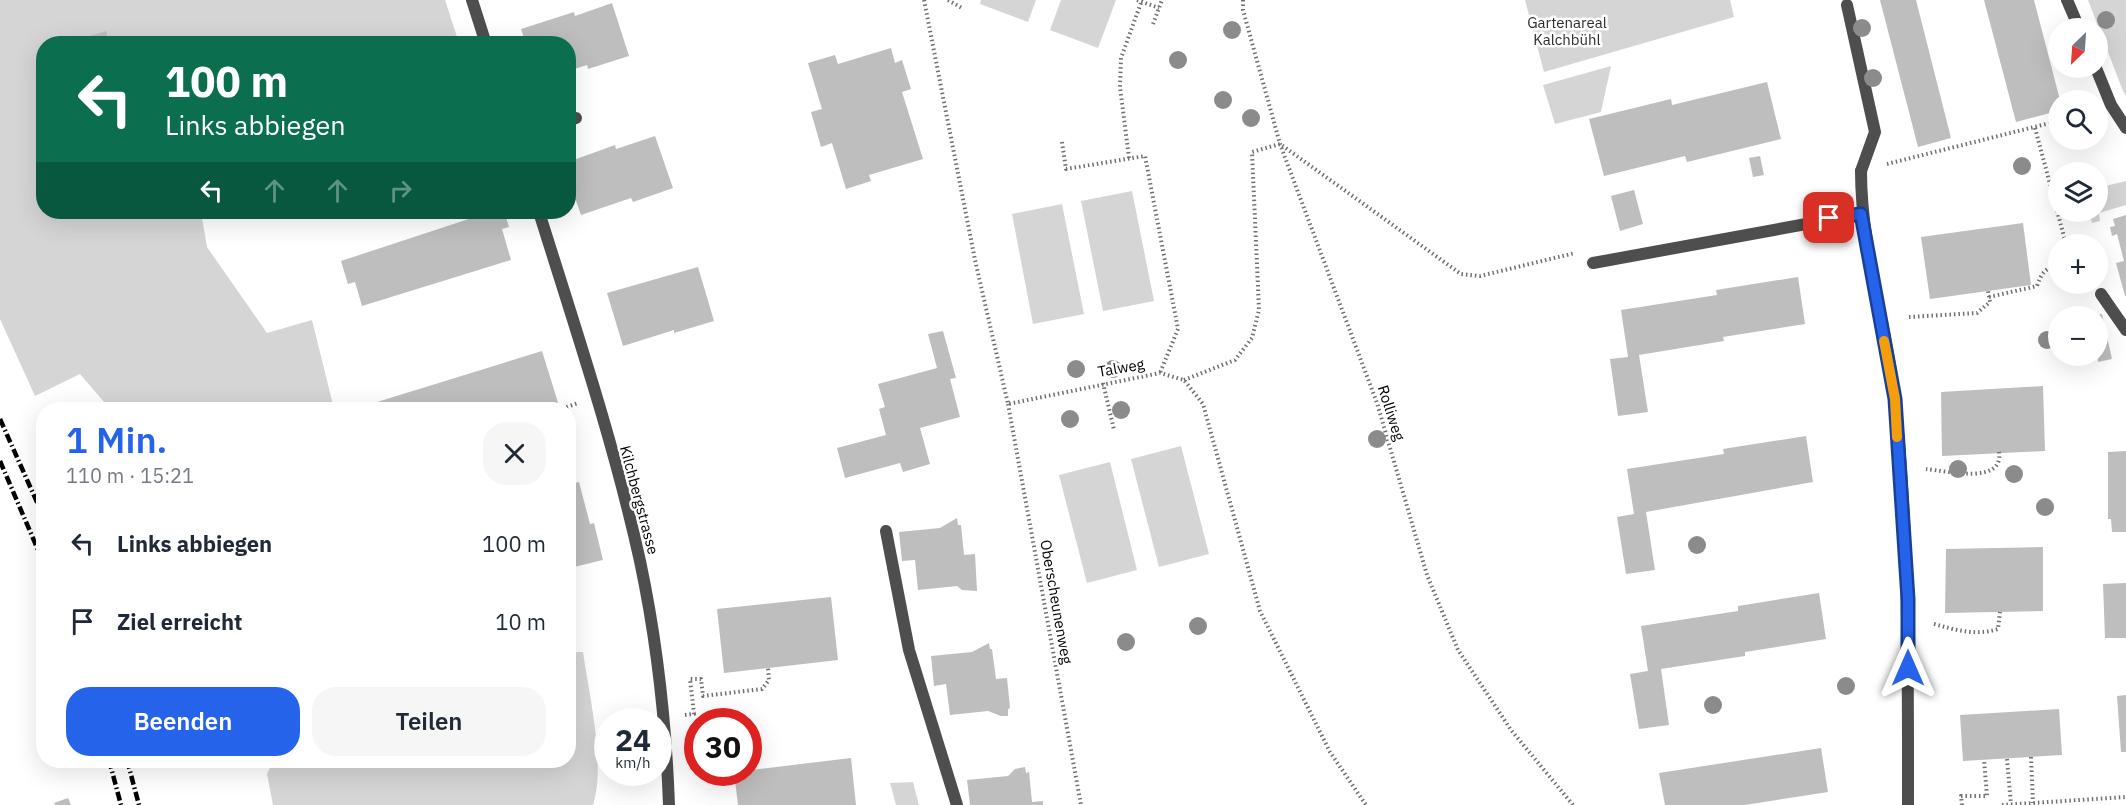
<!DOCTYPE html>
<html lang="de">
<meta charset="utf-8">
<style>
:root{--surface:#fff;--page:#f6f6f7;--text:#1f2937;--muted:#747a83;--accent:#2563eb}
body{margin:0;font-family:"IBM Plex Sans",sans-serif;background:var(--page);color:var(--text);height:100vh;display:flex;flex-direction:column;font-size:22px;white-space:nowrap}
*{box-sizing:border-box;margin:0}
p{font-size:20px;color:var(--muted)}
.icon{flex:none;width:33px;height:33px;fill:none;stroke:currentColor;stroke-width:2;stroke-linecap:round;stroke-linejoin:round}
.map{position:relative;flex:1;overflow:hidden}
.details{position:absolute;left:36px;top:402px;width:540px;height:366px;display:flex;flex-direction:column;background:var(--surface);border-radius:24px;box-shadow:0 6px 24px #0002}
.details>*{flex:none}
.top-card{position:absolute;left:36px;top:36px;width:540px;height:183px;border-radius:24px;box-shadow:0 6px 24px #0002;background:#0b6e4f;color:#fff;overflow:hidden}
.needle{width:39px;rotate:205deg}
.fabs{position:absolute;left:2048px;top:18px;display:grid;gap:12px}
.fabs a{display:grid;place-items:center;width:60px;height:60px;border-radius:50%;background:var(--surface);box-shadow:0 6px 24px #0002;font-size:30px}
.speed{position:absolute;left:594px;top:708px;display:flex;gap:12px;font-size:30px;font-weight:700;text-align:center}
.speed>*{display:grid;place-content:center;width:78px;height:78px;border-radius:50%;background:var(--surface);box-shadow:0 6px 24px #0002;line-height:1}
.speed small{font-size:15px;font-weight:400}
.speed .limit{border:9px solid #d22;background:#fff;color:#111}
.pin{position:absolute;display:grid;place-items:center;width:51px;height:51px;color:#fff;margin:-26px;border-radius:12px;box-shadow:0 3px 9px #0006}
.me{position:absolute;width:66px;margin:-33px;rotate:0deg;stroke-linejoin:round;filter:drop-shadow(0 0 4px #0008)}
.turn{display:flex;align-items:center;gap:21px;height:126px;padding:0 30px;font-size:27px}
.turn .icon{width:78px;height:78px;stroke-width:2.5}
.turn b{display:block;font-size:42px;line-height:51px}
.lanes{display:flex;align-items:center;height:57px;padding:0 30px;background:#0003;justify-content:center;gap:30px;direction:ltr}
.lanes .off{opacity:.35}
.round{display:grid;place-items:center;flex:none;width:63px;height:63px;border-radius:24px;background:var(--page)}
.summary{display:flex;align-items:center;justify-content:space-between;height:102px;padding:0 30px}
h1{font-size:36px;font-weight:600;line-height:45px;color:var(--accent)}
.button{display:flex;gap:12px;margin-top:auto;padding:12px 30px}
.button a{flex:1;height:69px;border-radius:24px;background:var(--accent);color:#fff;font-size:24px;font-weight:600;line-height:69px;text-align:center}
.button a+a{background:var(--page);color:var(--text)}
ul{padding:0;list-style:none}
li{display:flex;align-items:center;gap:18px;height:78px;padding:0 30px}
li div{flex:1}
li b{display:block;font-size:22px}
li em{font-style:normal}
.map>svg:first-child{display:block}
.green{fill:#d5d5d5}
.building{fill:#bebebe}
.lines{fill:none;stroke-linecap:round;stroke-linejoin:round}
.path{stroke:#707070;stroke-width:4;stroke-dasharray:1.5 3;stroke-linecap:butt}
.lane{stroke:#4e4e4e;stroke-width:12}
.street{stroke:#4e4e4e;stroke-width:12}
.rail{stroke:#000;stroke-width:4.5;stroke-dasharray:9 3 1.5 3;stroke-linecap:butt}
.tree{fill:#8b8b8b}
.route-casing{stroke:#184099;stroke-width:15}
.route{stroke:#2563eb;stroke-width:10}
.slow{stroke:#f59e0b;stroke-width:10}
.labels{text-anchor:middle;stroke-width:5;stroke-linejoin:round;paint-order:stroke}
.park-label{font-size:15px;fill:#2c2c2c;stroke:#fff}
.street-label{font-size:15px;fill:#000;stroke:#fff}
</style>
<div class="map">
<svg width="2126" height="805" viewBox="0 0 2126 805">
<rect width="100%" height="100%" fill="#fff"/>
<g class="green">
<path d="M0 0H445L459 43 44 44V212H201L207 247 267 333 312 320 334 409H110L80 374 35 396 0 319Z"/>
<path d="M981 0H1036L1028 22 980 4Z"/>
<path d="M1061 0H1116L1098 48 1050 30Z"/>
<path d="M1525 0H1730L1734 17 1544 72Z"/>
<path d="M2088 0H2126V96L2123 91Z"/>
<path d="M1611 66 1601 112 1555 124 1543 85Z"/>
<path d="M2126 181V205L2099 213 2100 221 2092 223 2089 212H2097V188Z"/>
<path d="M1132 191 1154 301 1103 311 1081 201Z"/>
<path d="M1062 204 1084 314 1033 324 1012 214Z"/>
<path d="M1181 446 1209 554 1159 567 1131 459Z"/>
<path d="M1110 462 1137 570 1087 583 1059 475Z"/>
<path d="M569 652H583C589 694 606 765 593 805H273L267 774 273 761 568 760Z"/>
<path d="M913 782 919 805H896L890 783Z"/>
</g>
<g class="building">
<path d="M1880 0H1916L1951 138 1918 147Z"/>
<path d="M1984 0H2034L2060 100 2058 111 2016 122Z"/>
<path d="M612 3 629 56 588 69 587 65 568 71V44H526L521 29 574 12 575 16Z"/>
<path d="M106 31 110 44H89L87 37Z"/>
<path d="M891 48 895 63 902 60 911 89 902 92 923 159 869 175 871 181 846 189 832 143 821 147 811 112 822 109 808 63 835 55 838 64Z"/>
<path d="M1767 82 1781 139 1687 162 1685 156 1604 176 1589 119 1671 99 1672 105Z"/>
<path d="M655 136 673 188 633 202 631 198 581 215 568 178V162L615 145 616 149Z"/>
<path d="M1760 156 1764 175 1753 177 1749 158Z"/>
<path d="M1634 190 1643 224 1620 231 1611 196Z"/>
<path d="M490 212H496L498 216 505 214 509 227 502 229 511 260 362 306 355 282 348 284 341 261Z"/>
<path d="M2126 215V296H2125L2116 263 2124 261 2117 234 2112 236 2110 227 2115 226 2113 219Z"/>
<path d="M2023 223 2031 285 1930 299 1921 237Z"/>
<path d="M698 267 714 321 674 333V330L623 346 607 293Z"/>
<path d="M1798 277 1805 324 1723 337 1724 341 1639 355 1648 412 1618 416 1610 359 1628 357 1621 310 1717 295 1716 290Z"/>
<path d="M2102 314 2112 359 2098 362 2097 315Z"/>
<path d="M943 331 956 378 950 379 960 417 920 428 930 464 903 472 900 463 845 478 837 448 886 435 879 409 885 407 878 384 937 368 928 334Z"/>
<path d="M542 351 560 409 379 410 377 402Z"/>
<path d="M2043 386 2045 451 1942 456 1941 392Z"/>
<path d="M1806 436 1813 482 1646 512 1655 570 1626 574 1617 517 1634 514 1627 469 1724 454 1723 449Z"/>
<path d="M2126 451V532H2112L2111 519H2108V452Z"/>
<path d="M579 482 590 524 594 523 603 560 574 567 573 563 568 564V484Z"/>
<path d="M957 518 958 525H961L964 555 975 554 977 591 962 590 957 586 918 590 915 560 902 561 899 532 940 528Z"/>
<path d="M2043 547V611L1945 613 1946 549Z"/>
<path d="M2126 583V638H2105L2103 584Z"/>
<path d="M1819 593 1826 639 1745 652V656L1661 669 1669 725 1639 729 1630 674 1648 671 1641 626 1738 611V606Z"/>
<path d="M831 597 838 660 724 673 717 609Z"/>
<path d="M989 643 990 649H992L996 679 1007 678 1010 708 1008 709V716H1001L988 711 950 715 946 684 934 686 931 656 972 652Z"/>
<path d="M2126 695V752H2121L2117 696Z"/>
<path d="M2059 709 2062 755 1963 761 1960 715Z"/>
<path d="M1821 748 1828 792 1745 805H1665L1659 773Z"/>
<path d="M851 758 856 805H738L734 772Z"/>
<path d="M1025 767 1026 773 1029 772 1032 802 1043 801V805H970L967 780 1008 776 1015 769Z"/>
<path d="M68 798 71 805H55L54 803Z"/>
</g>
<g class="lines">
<g class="path">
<path d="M924 0 975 260 1008 404 1160 373 1184 380 1203 404 1260 611 1330 752 1366 805"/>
<path d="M948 0 962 8"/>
<path d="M1137 0 1159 8"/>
<path d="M1243 0V10L1280 144 1377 403 1427 575 1458 650 1511 730 1573 805"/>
<path d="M1153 24 1162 0"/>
<path d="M2035 128 2066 244"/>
<path d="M1062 142 1066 169 1145 156 1178 329 1160 373"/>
<path d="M1129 158 1120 87 1121 58 1142 0"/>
<path d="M1887 164 2058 121"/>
<path d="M1989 297 2037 286C2041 274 2045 268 2058 265"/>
<path d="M1909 317 1977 313 1990 302 1988 291"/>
<path d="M1184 380 1235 360 1252 338 1259 310 1252 152 1280 144 1461 274 1480 276 1575 253"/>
<path d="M1103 383 1114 430"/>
<path d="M1008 404 1081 805"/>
<path d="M558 410 578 403"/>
<path d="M1926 469C1947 471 2004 485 1999 452"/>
<path d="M1934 624C1956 630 1975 636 1998 629L2000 612"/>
<path d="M685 715 694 714 690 679H701L703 696 762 689 769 680 768 668"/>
<path d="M2031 757 2033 803"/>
<path d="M2007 759 2011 804"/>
<path d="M1962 805 1961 796H1987L1984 760"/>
<path d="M2002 805 2126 797"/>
</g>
<g class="lane">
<path d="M1847 5 1875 132 1861 171"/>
<path d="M568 121 576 118"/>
<path d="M1593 263 1861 214"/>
<path d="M2101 294 2126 330"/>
<path d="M886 531 909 650 957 805"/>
</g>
<g class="street">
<path d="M472 0 486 44"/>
<path d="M2067 0 2079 28"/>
<path d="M2096 68 2111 105 2126 128"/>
<path d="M1861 171C1861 249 1886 322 1895 400 1909 534 1908 670 1908 805"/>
<path d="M539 212C575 327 614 443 640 561 657 641 666 723 669 805"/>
</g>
<g class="rail">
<path d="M0 419 44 518"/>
<path d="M0 461 44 564"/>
<path d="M109 760 121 805"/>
<path d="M127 760 139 805"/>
</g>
</g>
<g class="tree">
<circle cx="2106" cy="20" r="9"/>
<circle cx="1862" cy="28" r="9"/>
<circle cx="1232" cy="30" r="9"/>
<circle cx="1178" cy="60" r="9"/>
<circle cx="1873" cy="78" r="9"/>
<circle cx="1223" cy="100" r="9"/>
<circle cx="1251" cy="118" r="9"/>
<circle cx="2022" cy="166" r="9"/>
<circle cx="2047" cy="340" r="9"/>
<circle cx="1076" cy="369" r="9"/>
<circle cx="1113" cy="369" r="9"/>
<circle cx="1121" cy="410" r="9"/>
<circle cx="1070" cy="419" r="9"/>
<circle cx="1377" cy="439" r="9"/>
<circle cx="1958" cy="469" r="9"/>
<circle cx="2014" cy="474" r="9"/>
<circle cx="2045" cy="507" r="9"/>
<circle cx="1697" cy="545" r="9"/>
<circle cx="1198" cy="626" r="9"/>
<circle cx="1126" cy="642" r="9"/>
<circle cx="1846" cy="686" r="9"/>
<circle cx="1713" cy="705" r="9"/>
</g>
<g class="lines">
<defs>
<path id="route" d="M1829 218 1861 214 1895 399 1908 599V668"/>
</defs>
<use href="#route" class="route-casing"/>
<use href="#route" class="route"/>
<path class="slow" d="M1884 341 1895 399 1897 437"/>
</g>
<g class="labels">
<g class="park-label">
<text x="1567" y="28">Gartenareal<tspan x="1567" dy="17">Kalchbühl</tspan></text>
</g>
<g class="street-label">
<text transform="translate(1121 368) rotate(-10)" y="5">Talweg</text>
<text transform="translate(1391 413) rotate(72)" y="5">Rolliweg</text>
<text transform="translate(639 500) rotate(75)" y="5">Kilchbergstrasse</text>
<text transform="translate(1056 602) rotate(80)" y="5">Oberscheunenweg</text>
</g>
</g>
</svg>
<div class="fabs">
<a><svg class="needle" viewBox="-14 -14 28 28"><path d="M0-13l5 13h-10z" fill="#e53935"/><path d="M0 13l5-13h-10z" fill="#747a83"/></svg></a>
<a><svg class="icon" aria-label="search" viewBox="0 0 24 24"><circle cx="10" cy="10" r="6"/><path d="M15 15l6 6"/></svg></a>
<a><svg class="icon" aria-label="layers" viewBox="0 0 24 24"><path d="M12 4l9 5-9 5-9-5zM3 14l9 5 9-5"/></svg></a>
<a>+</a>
<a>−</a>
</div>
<div class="speed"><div>24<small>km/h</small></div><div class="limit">30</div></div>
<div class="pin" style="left:1829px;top:218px;background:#d93025"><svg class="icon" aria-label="arrive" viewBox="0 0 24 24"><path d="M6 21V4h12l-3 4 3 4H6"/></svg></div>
<svg class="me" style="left:1908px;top:668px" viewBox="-20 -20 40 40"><path d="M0-17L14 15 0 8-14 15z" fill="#2563eb" stroke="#fff" stroke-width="4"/></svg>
<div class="top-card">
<div class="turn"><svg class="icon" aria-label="left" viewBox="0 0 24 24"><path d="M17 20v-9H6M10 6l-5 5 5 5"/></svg><div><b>100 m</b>Links abbiegen</div></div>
<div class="lanes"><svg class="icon" aria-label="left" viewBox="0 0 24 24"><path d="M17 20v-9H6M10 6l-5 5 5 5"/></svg><svg class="icon off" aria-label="ahead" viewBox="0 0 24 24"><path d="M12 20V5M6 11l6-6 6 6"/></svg><svg class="icon off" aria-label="ahead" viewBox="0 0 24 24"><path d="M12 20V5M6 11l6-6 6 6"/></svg><svg class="icon off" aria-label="right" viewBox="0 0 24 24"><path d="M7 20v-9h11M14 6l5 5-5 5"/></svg></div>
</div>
<section class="details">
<div class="summary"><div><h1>1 Min.</h1><p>110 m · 15:21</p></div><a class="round"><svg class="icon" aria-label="close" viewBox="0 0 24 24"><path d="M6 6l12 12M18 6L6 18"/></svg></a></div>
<ul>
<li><svg class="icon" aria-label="left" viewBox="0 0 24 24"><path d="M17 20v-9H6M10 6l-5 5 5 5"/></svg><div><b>Links abbiegen</b></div><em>100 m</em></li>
<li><svg class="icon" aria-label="arrive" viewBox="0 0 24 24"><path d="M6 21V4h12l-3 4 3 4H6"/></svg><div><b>Ziel erreicht</b></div><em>10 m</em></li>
</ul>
<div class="button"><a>Beenden</a><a>Teilen</a></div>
</section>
</div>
